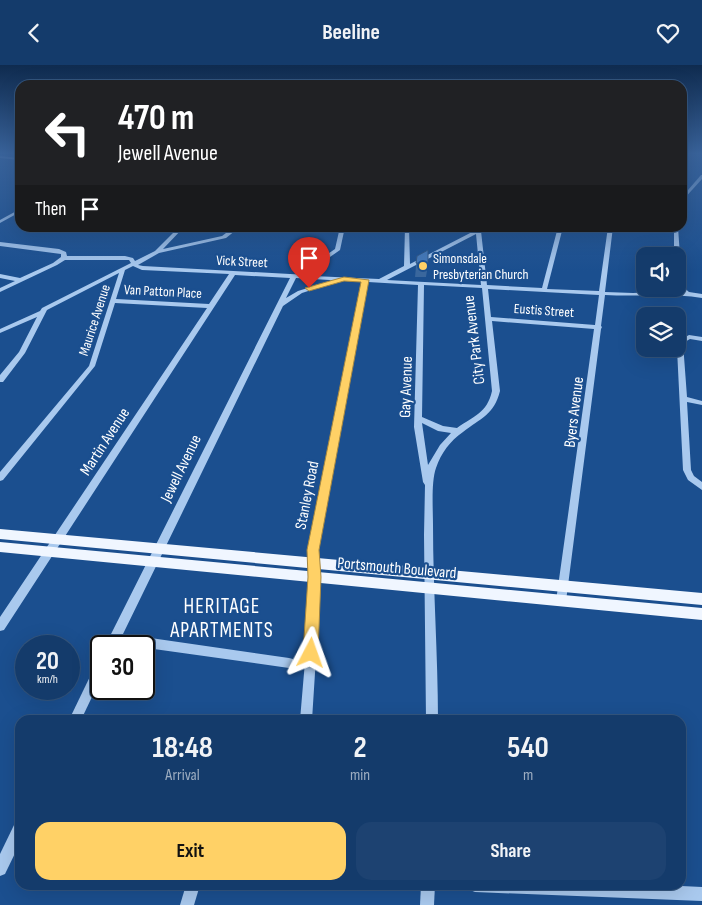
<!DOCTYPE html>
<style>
:root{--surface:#143b6b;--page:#1d4271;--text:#f1f3f6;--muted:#9dadc1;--line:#33557e;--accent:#ffd166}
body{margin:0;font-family:"Sofia Sans Condensed",sans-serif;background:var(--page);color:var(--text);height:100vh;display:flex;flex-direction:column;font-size:19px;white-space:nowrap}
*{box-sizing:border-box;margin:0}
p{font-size:16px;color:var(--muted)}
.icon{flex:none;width:28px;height:28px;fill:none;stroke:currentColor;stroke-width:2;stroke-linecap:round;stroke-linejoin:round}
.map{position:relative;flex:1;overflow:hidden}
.sheet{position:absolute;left:15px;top:650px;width:671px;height:175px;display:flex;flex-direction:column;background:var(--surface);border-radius:15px;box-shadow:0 5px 20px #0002,0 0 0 1px var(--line)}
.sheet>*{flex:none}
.top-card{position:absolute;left:15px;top:15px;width:672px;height:152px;border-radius:15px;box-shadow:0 5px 20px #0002,0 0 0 1px var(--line);background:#202124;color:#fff;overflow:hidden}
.fabs{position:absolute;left:636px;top:182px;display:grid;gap:10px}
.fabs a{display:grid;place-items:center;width:50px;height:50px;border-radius:10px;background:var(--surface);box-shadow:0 5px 20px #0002,0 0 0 1px var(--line);font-size:25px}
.speed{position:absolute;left:15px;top:570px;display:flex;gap:10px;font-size:25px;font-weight:700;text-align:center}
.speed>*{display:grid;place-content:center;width:65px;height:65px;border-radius:50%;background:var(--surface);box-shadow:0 5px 20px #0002,0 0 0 1px var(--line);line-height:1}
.speed small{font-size:12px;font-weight:400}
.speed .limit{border:2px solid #111;border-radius:8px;background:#fff;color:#111}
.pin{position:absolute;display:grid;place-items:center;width:42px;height:42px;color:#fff;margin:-51px -21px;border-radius:50% 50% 50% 0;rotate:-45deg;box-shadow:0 0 5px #0007}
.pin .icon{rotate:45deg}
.me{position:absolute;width:55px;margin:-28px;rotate:4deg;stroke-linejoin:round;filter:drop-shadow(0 0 4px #0008)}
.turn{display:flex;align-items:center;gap:18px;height:105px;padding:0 20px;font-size:22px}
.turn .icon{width:65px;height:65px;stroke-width:2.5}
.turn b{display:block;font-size:35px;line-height:42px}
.then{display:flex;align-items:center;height:48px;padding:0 20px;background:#0003;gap:10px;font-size:19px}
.eta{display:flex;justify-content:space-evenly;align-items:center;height:85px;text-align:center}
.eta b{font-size:30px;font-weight:700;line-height:35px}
.cta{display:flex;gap:10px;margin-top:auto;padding:10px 20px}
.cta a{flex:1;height:58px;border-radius:15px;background:var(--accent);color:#111;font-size:20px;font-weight:700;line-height:58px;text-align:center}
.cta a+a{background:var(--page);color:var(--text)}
header{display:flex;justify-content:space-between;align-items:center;height:65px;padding:0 20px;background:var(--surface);font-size:22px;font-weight:700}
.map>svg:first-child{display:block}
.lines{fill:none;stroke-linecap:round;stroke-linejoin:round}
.minor{fill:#a9c9ee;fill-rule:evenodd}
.major{fill:#f0f6ff;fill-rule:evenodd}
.wall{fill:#3a679d}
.building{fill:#4478b7;stroke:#305480}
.route{fill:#ffd166;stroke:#a68842}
.poi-dot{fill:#ffd166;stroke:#1b4f8f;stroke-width:2}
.labels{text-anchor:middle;stroke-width:4.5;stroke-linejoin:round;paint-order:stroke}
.far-poi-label{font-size:14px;fill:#fff;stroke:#1b4f8f;text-anchor:start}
.far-street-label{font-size:14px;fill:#fff;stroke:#1b4f8f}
.street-label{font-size:16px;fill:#fff;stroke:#1b4f8f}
.near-neighbourhood-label{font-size:21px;letter-spacing:1px;fill:#fff;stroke:#1b4f8f}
</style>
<header><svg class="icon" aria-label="back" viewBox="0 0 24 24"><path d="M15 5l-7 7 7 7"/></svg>Beeline<svg class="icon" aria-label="heart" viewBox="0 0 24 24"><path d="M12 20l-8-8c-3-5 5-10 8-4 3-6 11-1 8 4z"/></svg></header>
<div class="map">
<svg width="702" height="840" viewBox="0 0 702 840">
<rect width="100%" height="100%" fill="#1b4f8f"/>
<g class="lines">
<g class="minor">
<path d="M0 91 20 93V95L0 93Z"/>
<path d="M701 110H702V114L682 136V132Z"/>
<path d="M20 144V147L0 158V155Z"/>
<path d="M179 162H184L163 184 222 171 234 162H240L226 173 159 188 138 200 143 201 308 210 313 199 335 184 340 162H345L340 185 317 201 313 211 379 214 404 201 405 162H409L410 199 476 165V162H487L481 166 487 220 542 223 558 162H563L547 224 599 226 608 162H613L605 227 633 228 681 226 678 223V195L681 197 682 221 689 227 702 229V233C670 228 637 232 605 230L601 261 602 262 601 264 566 536 565 539 561 541 557 539 556 536 594 264 492 256 500 326C494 350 481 353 463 367 450 376 441 388 436 403 431 417 433 445 433 460 433 525 438 590 438 655H426L424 470 425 420 423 417 414 362 418 220 368 217 318 485V561L312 655H300L308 561V485L363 217 296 213 286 233 298 226 333 215 336 217 302 228 283 241 123 569 289 593 293 594 295 598 293 602 289 603 118 579 117 581H105L290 213 235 210 4 565 0 566V552L207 243 115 238 95 301 3 415 0 416V407L89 301 119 208 47 245 25 288 3 317H0V310L19 287 37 252 0 268V264L40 246 42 243 131 198 129 195H65L57 200 0 227V223L15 216 0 213V209L20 213 53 198 61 192V189L0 181V177L59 184 66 187 67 191H125L133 193 135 196 155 186ZM476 169 481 220 387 215ZM133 201 142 205 229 209 209 239 116 234 125 205ZM424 220 482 223 492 326C487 348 474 351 457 363L443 361 422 352ZM488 224 599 230 595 260 491 252ZM422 358 438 366 451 368 440 380 428 400Z"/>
<path d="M674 162H678L680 191 678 192V191H674Z"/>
<path d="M689 270 702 272V276L690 274 683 278 687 332 702 336V340L687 337 691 405 694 411 702 417V425L688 415 683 405 677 284 678 276Z"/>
<path d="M101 595V613L81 655H69L97 597Z"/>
<path d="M20 756V778L5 809 0 811V789L15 758Z"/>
<path d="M186 820H200L194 840H180Z"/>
<path d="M421 820H435L434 840H420Z"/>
<path d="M468 820H661L702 822V836L475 827 470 825Z"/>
</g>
<g class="major">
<path d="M0 464 702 528V540L0 474Z"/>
<path d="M0 477 702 543V555L0 487Z"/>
</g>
</g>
<path class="wall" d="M417 191 428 199 426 212H415Z"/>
<path class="building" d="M428 185V199L416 198 417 191Z"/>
<linearGradient id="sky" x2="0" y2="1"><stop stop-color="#0f2b4f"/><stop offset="0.43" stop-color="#39639b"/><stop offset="1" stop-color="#39639b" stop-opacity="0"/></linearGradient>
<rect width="702" height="206" fill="url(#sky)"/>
<path class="route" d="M344 212 369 215 319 485 321 512 318 588 316 593 311 595 305 593 303 588 308 512 307 485 361 217 344 216 309 226 305 223Z"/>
<circle class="poi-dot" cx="423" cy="201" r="5"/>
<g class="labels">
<g class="far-poi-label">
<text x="433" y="198">Simonsdale<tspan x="433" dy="16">Presbyterian Church</tspan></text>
</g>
<g class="far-street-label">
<text transform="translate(242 196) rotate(3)" y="5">Vick Street</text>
<text transform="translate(163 226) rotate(3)" y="5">Van Patton Place</text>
<text transform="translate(544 245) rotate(4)" y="5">Eustis Street</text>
<text transform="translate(94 255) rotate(-72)" y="5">Maurice Avenue</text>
</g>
<g class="street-label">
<text transform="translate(473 275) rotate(-97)" y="6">City Park Avenue</text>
<text transform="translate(405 322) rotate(-88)" y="6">Gay Avenue</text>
<text transform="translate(573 347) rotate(-83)" y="6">Byers Avenue</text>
<text transform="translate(104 376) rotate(-57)" y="6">Martin Avenue</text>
<text transform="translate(180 403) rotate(-64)" y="6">Jewell Avenue</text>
<text transform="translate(306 430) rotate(-79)" y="6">Stanley Road</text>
<text transform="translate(397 502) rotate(5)" y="6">Portsmouth Boulevard</text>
</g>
<g class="near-neighbourhood-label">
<text x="222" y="548">HERITAGE<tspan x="222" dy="24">APARTMENTS</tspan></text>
</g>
</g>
</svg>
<div class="fabs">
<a><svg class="icon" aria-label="sound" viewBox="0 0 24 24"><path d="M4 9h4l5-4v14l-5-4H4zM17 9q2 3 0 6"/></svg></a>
<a><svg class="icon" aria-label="layers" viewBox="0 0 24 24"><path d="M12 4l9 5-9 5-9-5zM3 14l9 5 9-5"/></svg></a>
</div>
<div class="speed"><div>20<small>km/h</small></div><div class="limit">30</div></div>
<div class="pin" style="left:309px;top:223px;background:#d93025"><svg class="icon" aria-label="arrive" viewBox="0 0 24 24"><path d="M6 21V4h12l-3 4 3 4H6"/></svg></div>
<svg class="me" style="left:311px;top:588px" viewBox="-20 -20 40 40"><path d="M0-17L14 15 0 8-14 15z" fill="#ffd166" stroke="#fff" stroke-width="4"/></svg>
<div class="top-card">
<div class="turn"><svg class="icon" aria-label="left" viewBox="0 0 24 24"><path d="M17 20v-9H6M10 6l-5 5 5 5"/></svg><div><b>470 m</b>Jewell Avenue</div></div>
<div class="then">Then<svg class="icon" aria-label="arrive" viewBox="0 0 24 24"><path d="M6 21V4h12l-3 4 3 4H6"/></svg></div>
</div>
<section class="sheet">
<div class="eta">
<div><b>18:48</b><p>Arrival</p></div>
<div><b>2</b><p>min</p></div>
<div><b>540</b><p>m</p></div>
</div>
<div class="cta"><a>Exit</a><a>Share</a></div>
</section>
</div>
